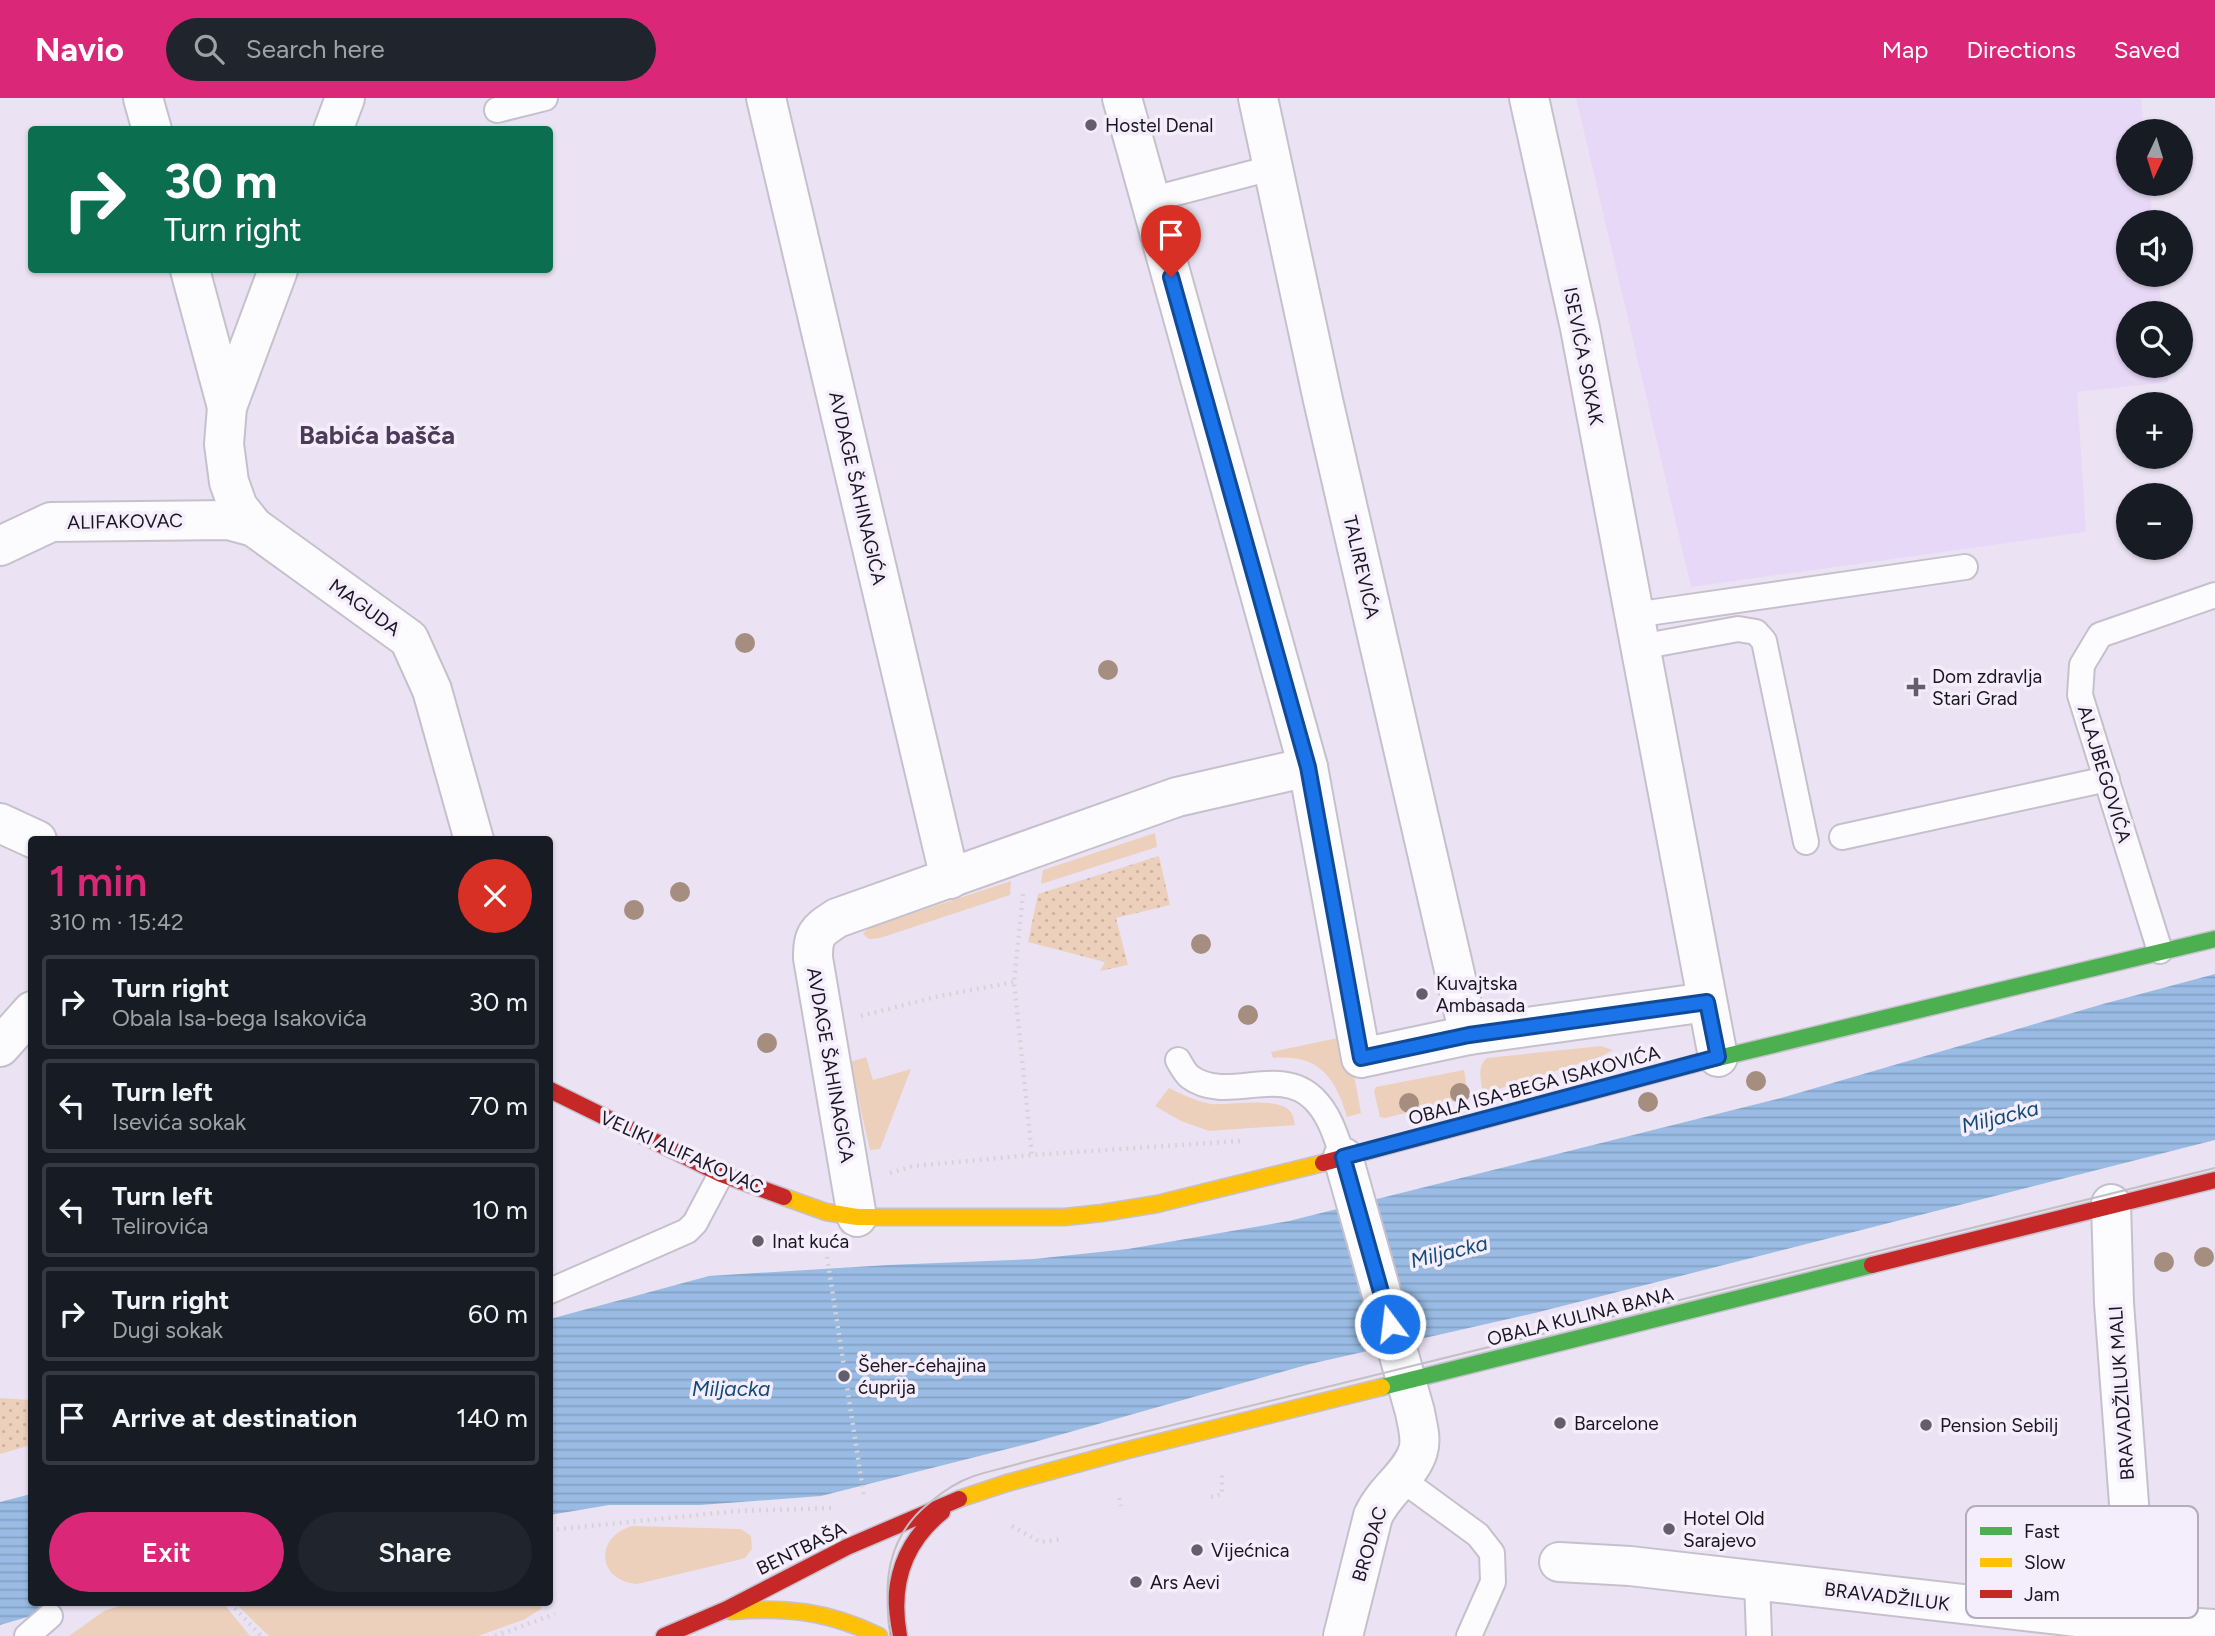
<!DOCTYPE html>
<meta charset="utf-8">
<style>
:root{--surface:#171b24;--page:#20242c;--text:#f1f3f6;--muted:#9ea1a6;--line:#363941;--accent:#db2777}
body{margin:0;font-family:Figtree,sans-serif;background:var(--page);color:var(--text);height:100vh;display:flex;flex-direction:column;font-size:26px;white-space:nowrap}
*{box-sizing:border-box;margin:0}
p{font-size:23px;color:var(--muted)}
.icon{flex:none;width:38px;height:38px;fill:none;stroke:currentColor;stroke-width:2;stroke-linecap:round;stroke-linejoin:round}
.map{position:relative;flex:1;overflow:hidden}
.side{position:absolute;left:28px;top:738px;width:525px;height:770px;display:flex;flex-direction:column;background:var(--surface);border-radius:7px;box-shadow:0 2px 5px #0004}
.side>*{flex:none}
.hud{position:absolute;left:28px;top:28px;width:525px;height:147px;border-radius:7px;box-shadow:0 2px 5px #0004;background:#0b6e4f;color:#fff;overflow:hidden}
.needle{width:46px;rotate:184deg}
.controls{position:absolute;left:2116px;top:21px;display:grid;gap:14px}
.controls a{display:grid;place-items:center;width:77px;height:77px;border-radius:50%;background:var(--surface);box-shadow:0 2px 5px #0004;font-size:35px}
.pin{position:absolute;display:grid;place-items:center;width:60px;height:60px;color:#fff;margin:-72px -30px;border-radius:50% 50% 50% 0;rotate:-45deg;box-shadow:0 0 7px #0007}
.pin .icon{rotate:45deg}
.me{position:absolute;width:77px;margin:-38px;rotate:345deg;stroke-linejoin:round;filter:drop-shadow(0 0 5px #0008)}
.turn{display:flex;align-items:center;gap:24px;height:147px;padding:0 21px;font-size:32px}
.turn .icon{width:91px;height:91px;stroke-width:2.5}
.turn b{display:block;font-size:49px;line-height:60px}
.round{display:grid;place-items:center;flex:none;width:74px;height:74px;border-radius:37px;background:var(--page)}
.overview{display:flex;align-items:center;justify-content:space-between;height:119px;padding:0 21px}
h1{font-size:42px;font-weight:600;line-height:52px;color:var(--accent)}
.cta{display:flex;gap:14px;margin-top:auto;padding:14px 21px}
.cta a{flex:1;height:80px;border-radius:42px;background:var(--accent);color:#fff;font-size:28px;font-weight:600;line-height:80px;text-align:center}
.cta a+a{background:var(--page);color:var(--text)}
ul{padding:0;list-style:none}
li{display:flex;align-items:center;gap:21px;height:94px;margin:0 14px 10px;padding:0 7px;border:4px solid var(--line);border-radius:7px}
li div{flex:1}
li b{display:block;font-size:26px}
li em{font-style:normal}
header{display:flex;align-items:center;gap:42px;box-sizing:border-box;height:98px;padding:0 35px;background:var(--accent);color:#fff}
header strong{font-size:33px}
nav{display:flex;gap:38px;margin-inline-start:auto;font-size:24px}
.search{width:490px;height:63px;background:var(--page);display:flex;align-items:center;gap:18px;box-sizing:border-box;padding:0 24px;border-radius:38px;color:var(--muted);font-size:26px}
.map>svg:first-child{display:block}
.built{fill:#e8d8f7}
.green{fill:#ecd0bc}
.park{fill:url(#park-dots)}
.water{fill:url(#water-rules)}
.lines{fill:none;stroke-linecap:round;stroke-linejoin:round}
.lane-casing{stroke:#c6c0cd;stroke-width:28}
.street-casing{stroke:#c6c0cd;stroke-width:42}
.fast-casing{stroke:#c6c0cd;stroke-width:19}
.slow-casing{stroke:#c6c0cd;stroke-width:19}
.jam-casing{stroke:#c6c0cd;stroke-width:19}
.path{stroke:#d7d4d9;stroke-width:4.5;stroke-dasharray:2 5;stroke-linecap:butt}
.lane{stroke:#fcfbfd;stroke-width:24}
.street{stroke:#fcfbfd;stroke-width:38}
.fast{stroke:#4caf50;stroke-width:16}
.slow{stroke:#ffc107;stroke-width:16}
.jam{stroke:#c62828;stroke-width:16}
.tram{stroke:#c2c0c4;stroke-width:2}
.tree{fill:#a58e7f}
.route-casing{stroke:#114b97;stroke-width:18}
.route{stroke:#1a73e8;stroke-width:12}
.poi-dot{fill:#645d6b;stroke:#f4edfc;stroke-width:2.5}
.labels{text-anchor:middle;stroke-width:7;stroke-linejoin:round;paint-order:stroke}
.poi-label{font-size:19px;fill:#1b1522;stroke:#f4edfc;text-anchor:start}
.street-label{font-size:19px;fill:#1b1522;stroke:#f4edfc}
.water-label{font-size:21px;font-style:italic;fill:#124a79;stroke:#f4edfc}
.district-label{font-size:26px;font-weight:bold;fill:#4b3b59;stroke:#f4edfc}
.key{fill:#f4edfc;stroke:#b3acbb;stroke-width:2}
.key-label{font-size:19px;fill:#1b1522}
</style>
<header>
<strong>Navio</strong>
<div class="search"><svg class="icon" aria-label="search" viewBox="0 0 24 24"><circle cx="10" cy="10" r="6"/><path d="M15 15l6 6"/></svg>Search here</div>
<nav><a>Map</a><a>Directions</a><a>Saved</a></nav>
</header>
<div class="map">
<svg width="2215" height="1538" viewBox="0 0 2215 1538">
<defs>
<pattern id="park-dots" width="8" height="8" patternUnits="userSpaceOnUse" patternTransform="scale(1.75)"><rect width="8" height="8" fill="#ecd0bc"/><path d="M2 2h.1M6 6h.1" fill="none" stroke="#cab2a1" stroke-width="1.8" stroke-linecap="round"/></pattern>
<pattern id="water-rules" width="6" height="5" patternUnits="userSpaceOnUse" patternTransform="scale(1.75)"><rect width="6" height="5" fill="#9abce4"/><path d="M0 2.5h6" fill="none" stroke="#84a1c3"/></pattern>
</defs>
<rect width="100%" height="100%" fill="#ebe3f3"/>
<path class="built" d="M1576 0H2141L2144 33H2128V86H2149L2153 124H2128V177H2158L2162 215H2128V268H2167L2168 284 2077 294 2086 434 1691 489Z"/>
<g class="green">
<path d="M1155 735 1157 749 1041 786 1043 772Z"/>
<path d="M1011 783 1010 797 880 840 869 841 863 836 868 830Z"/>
<path d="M1347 938 1361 1015 1347 1019C1335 979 1319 956 1273 960L1271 954Z"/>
<path d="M1601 948 1613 952 1600 959 1489 994 1482 991C1481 980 1477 968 1487 960Z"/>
<path d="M866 959 873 982 911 971 880 1051 870 1052 850 964Z"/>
<path d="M1464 972 1468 996 1466 1000 1385 1020 1380 1019 1374 993 1376 989Z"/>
<path d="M1169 990C1183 997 1196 1003 1211 1006 1230 1008 1283 997 1292 1016 1294 1020 1294 1024 1295 1027L1209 1033 1181 1023 1155 1008Z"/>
<path d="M632 1428 741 1431 751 1438 752 1451 745 1460 738 1462 637 1486C597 1483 594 1439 632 1428Z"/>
<path d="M129 1505H223L250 1538H69L104 1513Z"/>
<path d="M235 1505H542L541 1511 523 1522 478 1538H269Z"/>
</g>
<g class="park">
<path d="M1159 758 1170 807 1116 820 1128 867 1100 873 1105 864 1028 844 1038 796Z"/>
<path d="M0 1300 31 1302V1347L0 1356Z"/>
</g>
<g class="water">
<path d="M2215 876V1042L1535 1215 1310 1266 1031 1345 821 1398 700 1407H609L550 1417V1221L709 1178 888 1167 1034 1161 1128 1151 1289 1123 1781 1000 2103 906Z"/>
<path d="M31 1396 32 1505H63L31 1518 0 1527V1404Z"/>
</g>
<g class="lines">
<defs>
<g id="lane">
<path d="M497 12 545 0"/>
<path d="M1149 102 1275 69"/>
<path d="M1634 517 1965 469"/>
<path d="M1640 549 1738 531 1756 534 1764 543 1806 744"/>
<path d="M1842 739 2107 681"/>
<path d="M2160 853 2080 597 2082 567 2100 537 2215 497"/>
<path d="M1178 962C1181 967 1185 975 1190 979 1227 1006 1279 966 1314 1001 1330 1017 1336 1039 1343 1059"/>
<path d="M550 1193 687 1133 695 1125 721 1076"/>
<path d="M1400 1380 1478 1437 1492 1455 1493 1484 1469 1538"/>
<path d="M1757 1483 1759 1538"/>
<path d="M27 1538 50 1518"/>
</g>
<g id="street">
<path d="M143 0 152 32"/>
<path d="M766 0 950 781"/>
<path d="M1122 0 1308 669 1361 960 1469 937 1707 904"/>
<path d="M1258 0 1323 302 1469 937"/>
<path d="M1529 0 1580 230 1718 959"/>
<path d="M333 32 345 0"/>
<path d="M190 172 227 309"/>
<path d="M278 172 227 309 224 346 229 384 238 409 254 429 409 541 432 592 474 742"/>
<path d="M0 448 51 424 228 422 254 429"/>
<path d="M0 725 37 742"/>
<path d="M0 949 32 913"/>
<path d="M2111 1106 2114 1205 2138 1526"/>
<path d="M857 1119 813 860C813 836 817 833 837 820L1177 699 1308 669"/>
<path d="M1559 1464 1630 1468 2138 1526 2215 1531"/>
<path d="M1343 1538 1373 1418C1384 1393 1411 1377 1418 1353 1422 1341 1417 1326 1415 1314L1343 1059"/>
</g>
<g id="fast">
<path d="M1693 966 2215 841"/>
<path d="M1382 1289 1872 1167"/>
</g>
<g id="slow">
<path d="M784 1099 826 1114 857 1119H1065L1102 1115 1157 1106 1323 1065"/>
<path d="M959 1401 1007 1385 1124 1353 1382 1289"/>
<path d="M731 1513C787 1509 828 1513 879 1538"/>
</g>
<g id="jam">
<path d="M550 992 721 1076 784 1099"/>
<path d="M1323 1065 1693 966"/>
<path d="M1872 1167 2215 1082"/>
<path d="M664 1538 727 1511 847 1449 959 1401"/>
<path d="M899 1538C890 1488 902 1446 942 1414"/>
</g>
</defs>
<use href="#lane" class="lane-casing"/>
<use href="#street" class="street-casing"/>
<use href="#fast" class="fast-casing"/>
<use href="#slow" class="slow-casing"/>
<use href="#jam" class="jam-casing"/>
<g class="path">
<path d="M1023 796 1014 884 1032 1057"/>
<path d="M861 918 935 899 1014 884"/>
<path d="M890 1075 913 1068 1032 1057 1240 1043"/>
<path d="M826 1152 864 1399"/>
<path d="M1211 1399 1222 1396V1373"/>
<path d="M1119 1400 1121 1408"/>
<path d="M1012 1428 1040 1444 1062 1441"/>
<path d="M550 1432 738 1413 831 1410"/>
<path d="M230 1505 261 1538"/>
<path d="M495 1538 555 1516"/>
</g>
<use href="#lane" class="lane"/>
<use href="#street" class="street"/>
<use href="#fast" class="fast"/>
<use href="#slow" class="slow"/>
<use href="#jam" class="jam"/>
<path class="tram" d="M892 1538C882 1488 886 1440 928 1406 942 1394 956 1384 974 1378 989 1373 1005 1370 1021 1365 1054 1356 1087 1348 1120 1340L2215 1070"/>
</g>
<g class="tree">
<circle cx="745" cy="545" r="10"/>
<circle cx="1108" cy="572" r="10"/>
<circle cx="680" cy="794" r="10"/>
<circle cx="634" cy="812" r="10"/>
<circle cx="1201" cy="846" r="10"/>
<circle cx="1248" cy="917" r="10"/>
<circle cx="767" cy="945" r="10"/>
<circle cx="1756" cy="983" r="10"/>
<circle cx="1460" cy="995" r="10"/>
<circle cx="1648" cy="1004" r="10"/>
<circle cx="1409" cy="1005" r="10"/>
<circle cx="2204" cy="1159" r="10"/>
<circle cx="2164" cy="1164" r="10"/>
</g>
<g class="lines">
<defs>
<path id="route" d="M1171 179 1308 669 1361 960 1469 937 1707 904 1718 959 1343 1059 1390 1226"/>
</defs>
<use href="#route" class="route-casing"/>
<use href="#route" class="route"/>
</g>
<g class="poi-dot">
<circle cx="1091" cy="27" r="7"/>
<path d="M1912.5 578.5h7v7h7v7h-7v7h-7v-7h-7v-7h7z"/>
<circle cx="1422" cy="896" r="7"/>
<circle cx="758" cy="1143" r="7"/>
<circle cx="844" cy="1278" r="7"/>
<circle cx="1560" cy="1325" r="7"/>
<circle cx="1926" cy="1327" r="7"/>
<circle cx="1669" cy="1431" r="7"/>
<circle cx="1197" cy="1452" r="7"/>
<circle cx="1136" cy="1484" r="7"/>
</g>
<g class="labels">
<g class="poi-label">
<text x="1105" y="34">Hostel Denal</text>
<text x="1932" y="585">Dom zdravlja<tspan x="1932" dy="22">Stari Grad</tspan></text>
<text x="1436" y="892">Kuvajtska<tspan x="1436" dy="22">Ambasada</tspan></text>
<text x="772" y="1150">Inat kuća</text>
<text x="858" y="1274">Šeher-ćehajina<tspan x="858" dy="22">ćuprija</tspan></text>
<text x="1574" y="1332">Barcelone</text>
<text x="1940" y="1334">Pension Sebilj</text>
<text x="1683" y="1427">Hotel Old<tspan x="1683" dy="22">Sarajevo</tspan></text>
<text x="1211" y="1459">Vijećnica</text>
<text x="1150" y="1491">Ars Aevi</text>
</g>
<g class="street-label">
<text transform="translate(1584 258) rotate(79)" y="7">ISEVIĆA SOKAK</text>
<text transform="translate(858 390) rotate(77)" y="7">AVDAGE ŠAHINAGIĆA</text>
<text transform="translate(125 423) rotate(-1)" y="7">ALIFAKOVAC</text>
<text transform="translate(1362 469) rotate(77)" y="7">TALIREVIĆA</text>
<text transform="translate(365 509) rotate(36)" y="7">MAGUDA</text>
<text transform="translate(2105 676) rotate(73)" y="7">ALAJBEGOVIĆA</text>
<text transform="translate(831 967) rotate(80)" y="7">AVDAGE ŠAHINAGIĆA</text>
<text transform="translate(1534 987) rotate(-15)" y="7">OBALA ISA-BEGA ISAKOVIĆA</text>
<text transform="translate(682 1054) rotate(24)" y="7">VELIKI ALIFAKOVAC</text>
<text transform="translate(1580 1218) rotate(-14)" y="7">OBALA KULINA BANA</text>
<text transform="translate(2121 1295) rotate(-94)" y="7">BRAVADŽILUK MALI</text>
<text transform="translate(1369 1446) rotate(-73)" y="7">BRODAC</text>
<text transform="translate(801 1450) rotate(-26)" y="7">BENTBAŠA</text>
<text transform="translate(1887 1498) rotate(7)" y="7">BRAVADŽILUK</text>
</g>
<g class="water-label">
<text transform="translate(2000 1019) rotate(-14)" y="7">Miljacka</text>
<text transform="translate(1449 1154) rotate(-14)" y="7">Miljacka</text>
<text x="731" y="1298">Miljacka</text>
</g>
<g class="district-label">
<text x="377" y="346">Babića bašča</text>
</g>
</g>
<rect x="1966" y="1408" width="232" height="112" rx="10" class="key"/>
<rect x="1980" y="1429" width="32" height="8" fill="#4caf50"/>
<rect x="1980" y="1460" width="32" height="9" fill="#ffc107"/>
<rect x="1980" y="1492" width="32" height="8" fill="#c62828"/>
<g class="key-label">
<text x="2024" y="1440">Fast</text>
<text x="2024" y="1471">Slow</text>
<text x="2024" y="1503">Jam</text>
</g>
</svg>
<div class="controls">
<a><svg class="needle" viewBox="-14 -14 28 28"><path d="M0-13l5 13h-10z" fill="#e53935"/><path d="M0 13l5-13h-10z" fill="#9ea1a6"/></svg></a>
<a><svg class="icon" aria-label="sound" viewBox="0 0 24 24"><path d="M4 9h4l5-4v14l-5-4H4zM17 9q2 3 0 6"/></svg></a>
<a><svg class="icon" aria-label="search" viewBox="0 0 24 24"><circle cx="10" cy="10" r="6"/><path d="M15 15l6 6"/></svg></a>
<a>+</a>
<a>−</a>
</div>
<div class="pin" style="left:1171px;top:179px;background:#d93025"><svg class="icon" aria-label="arrive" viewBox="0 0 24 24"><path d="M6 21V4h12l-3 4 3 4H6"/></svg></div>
<svg class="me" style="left:1390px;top:1226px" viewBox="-20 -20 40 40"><circle r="17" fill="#1a73e8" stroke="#fff" stroke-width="3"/><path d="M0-11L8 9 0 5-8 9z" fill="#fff"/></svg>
<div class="hud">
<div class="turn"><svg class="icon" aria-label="right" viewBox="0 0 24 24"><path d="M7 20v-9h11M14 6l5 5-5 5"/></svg><div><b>30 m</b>Turn right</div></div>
</div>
<section class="side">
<div class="overview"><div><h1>1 min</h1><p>310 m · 15:42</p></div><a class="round" style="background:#d93025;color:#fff"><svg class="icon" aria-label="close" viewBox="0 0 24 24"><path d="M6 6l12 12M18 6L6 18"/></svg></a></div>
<ul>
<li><svg class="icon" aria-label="right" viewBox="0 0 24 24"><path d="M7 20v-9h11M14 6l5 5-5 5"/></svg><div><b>Turn right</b><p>Obala Isa-bega Isakovića</p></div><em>30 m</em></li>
<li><svg class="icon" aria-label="left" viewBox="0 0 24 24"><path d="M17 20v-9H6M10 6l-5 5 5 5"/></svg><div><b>Turn left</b><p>Isevića sokak</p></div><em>70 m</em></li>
<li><svg class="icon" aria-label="left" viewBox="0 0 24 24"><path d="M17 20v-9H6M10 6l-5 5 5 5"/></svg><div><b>Turn left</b><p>Telirovića</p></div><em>10 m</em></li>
<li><svg class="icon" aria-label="right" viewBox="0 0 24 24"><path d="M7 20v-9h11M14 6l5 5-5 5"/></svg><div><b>Turn right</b><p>Dugi sokak</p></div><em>60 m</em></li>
<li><svg class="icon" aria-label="arrive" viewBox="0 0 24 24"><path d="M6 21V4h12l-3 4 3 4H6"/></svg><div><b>Arrive at destination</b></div><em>140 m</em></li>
</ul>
<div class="cta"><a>Exit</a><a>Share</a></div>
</section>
</div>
